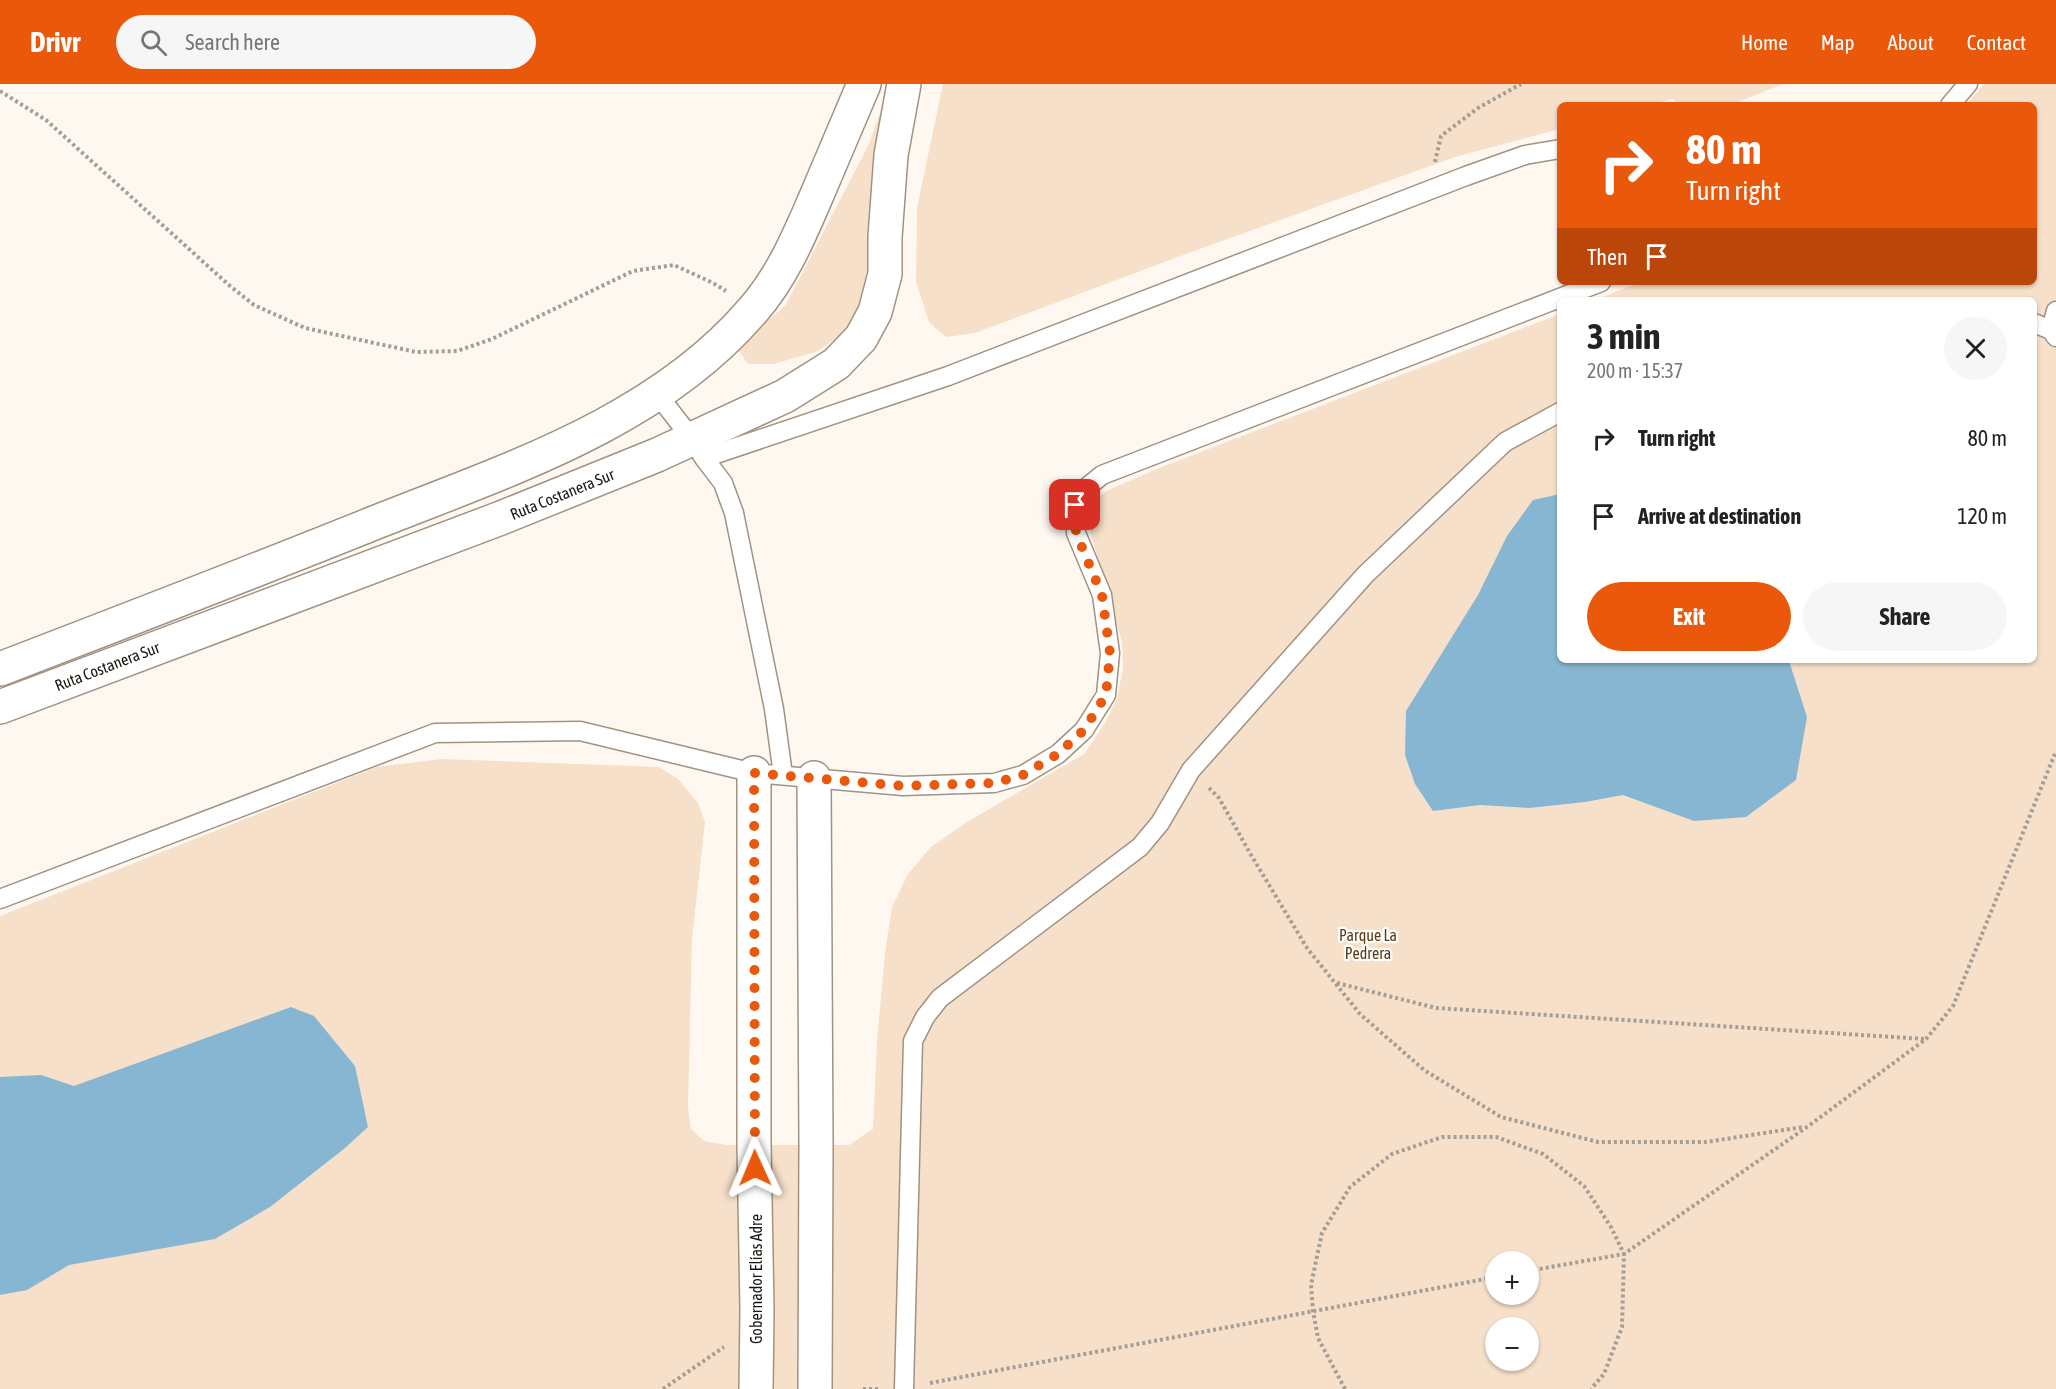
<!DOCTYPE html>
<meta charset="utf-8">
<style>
:root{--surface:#fff;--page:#f6f6f6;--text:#222;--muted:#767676;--accent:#ea580c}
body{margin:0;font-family:"Asap Condensed",sans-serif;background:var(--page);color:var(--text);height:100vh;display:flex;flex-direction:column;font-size:22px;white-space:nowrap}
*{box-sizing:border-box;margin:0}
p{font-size:20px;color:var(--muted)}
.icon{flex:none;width:33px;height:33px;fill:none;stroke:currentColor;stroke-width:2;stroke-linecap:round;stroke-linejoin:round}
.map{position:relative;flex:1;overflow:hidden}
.panel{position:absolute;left:1557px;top:213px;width:480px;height:366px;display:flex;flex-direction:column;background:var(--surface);border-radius:9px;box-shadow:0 2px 4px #0004}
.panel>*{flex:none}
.banner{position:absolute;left:1557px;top:18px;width:480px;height:183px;border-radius:9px;box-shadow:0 2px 4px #0004;background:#ea580c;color:#fff;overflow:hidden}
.tools{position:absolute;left:1485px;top:1167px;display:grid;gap:12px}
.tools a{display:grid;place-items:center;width:54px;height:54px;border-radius:50%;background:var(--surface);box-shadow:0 2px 4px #0004;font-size:30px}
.pin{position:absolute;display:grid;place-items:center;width:51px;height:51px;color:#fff;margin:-26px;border-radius:12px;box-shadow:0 3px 9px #0006}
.me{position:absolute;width:66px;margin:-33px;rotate:359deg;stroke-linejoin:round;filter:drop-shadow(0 0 4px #0008)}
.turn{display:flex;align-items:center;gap:21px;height:126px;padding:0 30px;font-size:27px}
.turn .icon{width:78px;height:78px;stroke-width:2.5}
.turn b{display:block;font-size:42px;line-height:51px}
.then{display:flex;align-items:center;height:57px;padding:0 30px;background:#0003;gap:12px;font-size:22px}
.round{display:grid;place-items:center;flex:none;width:63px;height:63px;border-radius:32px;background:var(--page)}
.summary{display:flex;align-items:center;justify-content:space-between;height:102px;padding:0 30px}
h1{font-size:36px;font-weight:700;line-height:45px}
.primary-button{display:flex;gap:12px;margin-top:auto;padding:12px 30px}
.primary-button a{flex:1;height:69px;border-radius:36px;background:var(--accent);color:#fff;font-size:24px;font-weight:700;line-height:69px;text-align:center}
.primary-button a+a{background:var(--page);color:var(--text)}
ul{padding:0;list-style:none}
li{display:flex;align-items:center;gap:18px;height:78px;padding:0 30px}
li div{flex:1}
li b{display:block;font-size:22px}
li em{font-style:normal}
header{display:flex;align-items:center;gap:36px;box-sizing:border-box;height:84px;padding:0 30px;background:var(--accent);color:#fff}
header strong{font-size:28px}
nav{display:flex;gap:33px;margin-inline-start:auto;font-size:21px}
.search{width:420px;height:54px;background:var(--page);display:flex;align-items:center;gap:15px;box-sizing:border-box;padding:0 21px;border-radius:33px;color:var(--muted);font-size:22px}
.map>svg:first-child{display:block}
.green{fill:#f6e0c9;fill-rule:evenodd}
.water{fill:#86b6d1}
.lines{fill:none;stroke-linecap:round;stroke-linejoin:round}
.service-casing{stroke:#a19282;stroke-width:21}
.minor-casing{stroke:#a19282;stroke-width:36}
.primary-casing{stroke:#a19282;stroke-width:36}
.path{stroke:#a49e97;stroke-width:4;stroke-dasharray:3 3;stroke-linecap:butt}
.service{stroke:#fff;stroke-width:18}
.minor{stroke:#fff;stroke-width:33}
.primary{stroke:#fff;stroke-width:33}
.route{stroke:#ea580c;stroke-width:10;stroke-dasharray:0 18}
.labels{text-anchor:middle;stroke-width:4.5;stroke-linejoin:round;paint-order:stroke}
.street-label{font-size:16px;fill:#1a140e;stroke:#fff}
.park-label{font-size:16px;fill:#5d3a0d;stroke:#fff}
</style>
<header>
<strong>Drivr</strong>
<div class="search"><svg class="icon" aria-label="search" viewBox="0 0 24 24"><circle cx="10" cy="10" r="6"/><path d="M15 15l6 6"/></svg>Search here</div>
<nav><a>Home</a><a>Map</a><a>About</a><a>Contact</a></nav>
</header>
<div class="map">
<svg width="2056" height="1305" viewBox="0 0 2056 1305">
<rect width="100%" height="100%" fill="#fff8f1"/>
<g class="green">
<path d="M890 0 874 202 859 239 816 268 773 280H748L736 263 785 222 869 60Z"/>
<path d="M943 0H1783L1730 21H1682L1672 15 1648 21H1560V45L1455 73 1194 167 975 249 946 253 929 238 916 198 917 124Z"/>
<path d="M1984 0H2056V1305H0V832L377 683 442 675 659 683 678 695 698 719 705 738 692 855 688 1023 691 1045 704 1057 726 1061H849L873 1045 877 957 885 869 892 823 908 790 931 763 967 738 1084 670 1105 639 1117 615 1123 584 1122 558 1088 440 1092 418 1108 406 1164 382 1560 230V576H2034V216H1595L1641 198H2034V21H1966ZM1496 1178H1528V1210H1496ZM1496 1244H1528V1276H1496Z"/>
</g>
<g class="water">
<path d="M1560 410V576H1787L1790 580 1807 633 1796 696 1746 733 1694 737 1623 711 1585 718 1529 724 1480 721 1433 727 1415 700 1405 671 1406 627 1478 511 1507 452 1533 416Z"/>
<path d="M291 923 314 932 355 982 368 1043 345 1064 270 1123 215 1155 69 1181 27 1206 0 1211V993L41 991 74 1002Z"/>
</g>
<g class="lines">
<defs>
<g id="service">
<path d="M1950 21 1968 0"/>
<path d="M2034 239 2051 246 2056 253"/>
<path d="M2051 246 2056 227"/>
<path d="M658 311 692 355 704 374 723 399 734 429 774 625 783 691"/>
<path d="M704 374 948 292 1466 92 1525 71 1560 65"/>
<path d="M0 815 435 649 580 647 754 689 903 702 994 699 1023 691 1058 670 1084 646 1106 611 1110 569 1102 511 1076 449 1075 421 1086 404 1102 391 1601 198"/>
<path d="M904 1305 913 957 925 933 940 914 1140 763 1160 739 1191 686 1365 491 1505 358 1560 328"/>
</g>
<g id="minor">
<path d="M754 689V1061L757 1225 756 1305"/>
<path d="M814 694 816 1061 815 1305"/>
</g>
<g id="primary">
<path d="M0 585C125 537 250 489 374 439 507 386 658 338 753 226 783 192 801 148 819 106 834 71 849 35 864 0"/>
<path d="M0 623 501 434 657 371 785 312 836 280 861 254 875 228 885 190V153L891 71 904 0"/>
</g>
</defs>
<use href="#service" class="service-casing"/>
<use href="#minor" class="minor-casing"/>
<use href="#primary" class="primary-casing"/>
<g class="path">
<path d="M0 7 46 36 230 202 254 221 305 244 416 268 457 267 492 255 633 187 674 181 713 199 726 207"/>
<path d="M1435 78 1441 52 1478 24 1521 0"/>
<path d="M1209 704 1219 714 1251 771 1307 864 1360 930 1424 986 1501 1033 1598 1058H1706L1803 1043"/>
<path d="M1337 899 1436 924 1925 955"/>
<path d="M1528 1187 1624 1170 1807 1043 1926 955 1953 922 2056 667"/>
<path d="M930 1299 1496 1193"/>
<path d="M663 1305 724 1263"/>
<path d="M863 1305H878"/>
<path d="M1345 1305 1318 1254 1313 1227 1311 1201 1322 1149 1350 1103 1392 1070 1442 1053H1496L1543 1070 1584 1102 1611 1143 1624 1170 1622 1243 1604 1290 1591 1305"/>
</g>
<use href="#service" class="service"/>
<use href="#minor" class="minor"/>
<use href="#primary" class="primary"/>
</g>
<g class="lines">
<path class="route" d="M755 1084 754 689 903 702 994 699 1023 691 1058 670 1084 646 1106 611 1110 569 1102 511 1076 449 1075 421"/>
</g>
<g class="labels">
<g class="street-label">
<text transform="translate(562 410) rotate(-22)" y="6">Ruta Costanera Sur</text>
<text transform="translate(107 582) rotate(-21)" y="6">Ruta Costanera Sur</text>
<text transform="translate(756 1195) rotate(-90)" y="6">Gobernador Elías Adre</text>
</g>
<g class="park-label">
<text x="1368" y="857">Parque La<tspan x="1368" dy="18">Pedrera</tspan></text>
</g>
</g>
</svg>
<div class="tools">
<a>+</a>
<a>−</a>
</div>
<div class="pin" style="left:1075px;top:421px;background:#d93025"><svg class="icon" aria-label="arrive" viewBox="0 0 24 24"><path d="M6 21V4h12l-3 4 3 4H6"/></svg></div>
<svg class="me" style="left:755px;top:1084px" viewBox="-20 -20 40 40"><path d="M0-17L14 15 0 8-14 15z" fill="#ea580c" stroke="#fff" stroke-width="4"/></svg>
<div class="banner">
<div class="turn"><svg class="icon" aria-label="right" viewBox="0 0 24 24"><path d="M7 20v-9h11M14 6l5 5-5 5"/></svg><div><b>80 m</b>Turn right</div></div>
<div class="then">Then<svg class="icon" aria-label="arrive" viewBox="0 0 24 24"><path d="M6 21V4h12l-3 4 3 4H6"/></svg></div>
</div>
<section class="panel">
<div class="summary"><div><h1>3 min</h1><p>200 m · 15:37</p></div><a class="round"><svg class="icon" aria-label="close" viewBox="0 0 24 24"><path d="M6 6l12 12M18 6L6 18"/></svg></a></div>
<ul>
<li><svg class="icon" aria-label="right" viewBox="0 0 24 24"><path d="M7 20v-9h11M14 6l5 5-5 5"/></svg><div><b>Turn right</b></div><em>80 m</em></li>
<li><svg class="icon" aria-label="arrive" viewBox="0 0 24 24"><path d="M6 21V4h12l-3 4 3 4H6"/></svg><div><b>Arrive at destination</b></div><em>120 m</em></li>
</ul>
<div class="primary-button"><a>Exit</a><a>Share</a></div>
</section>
</div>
